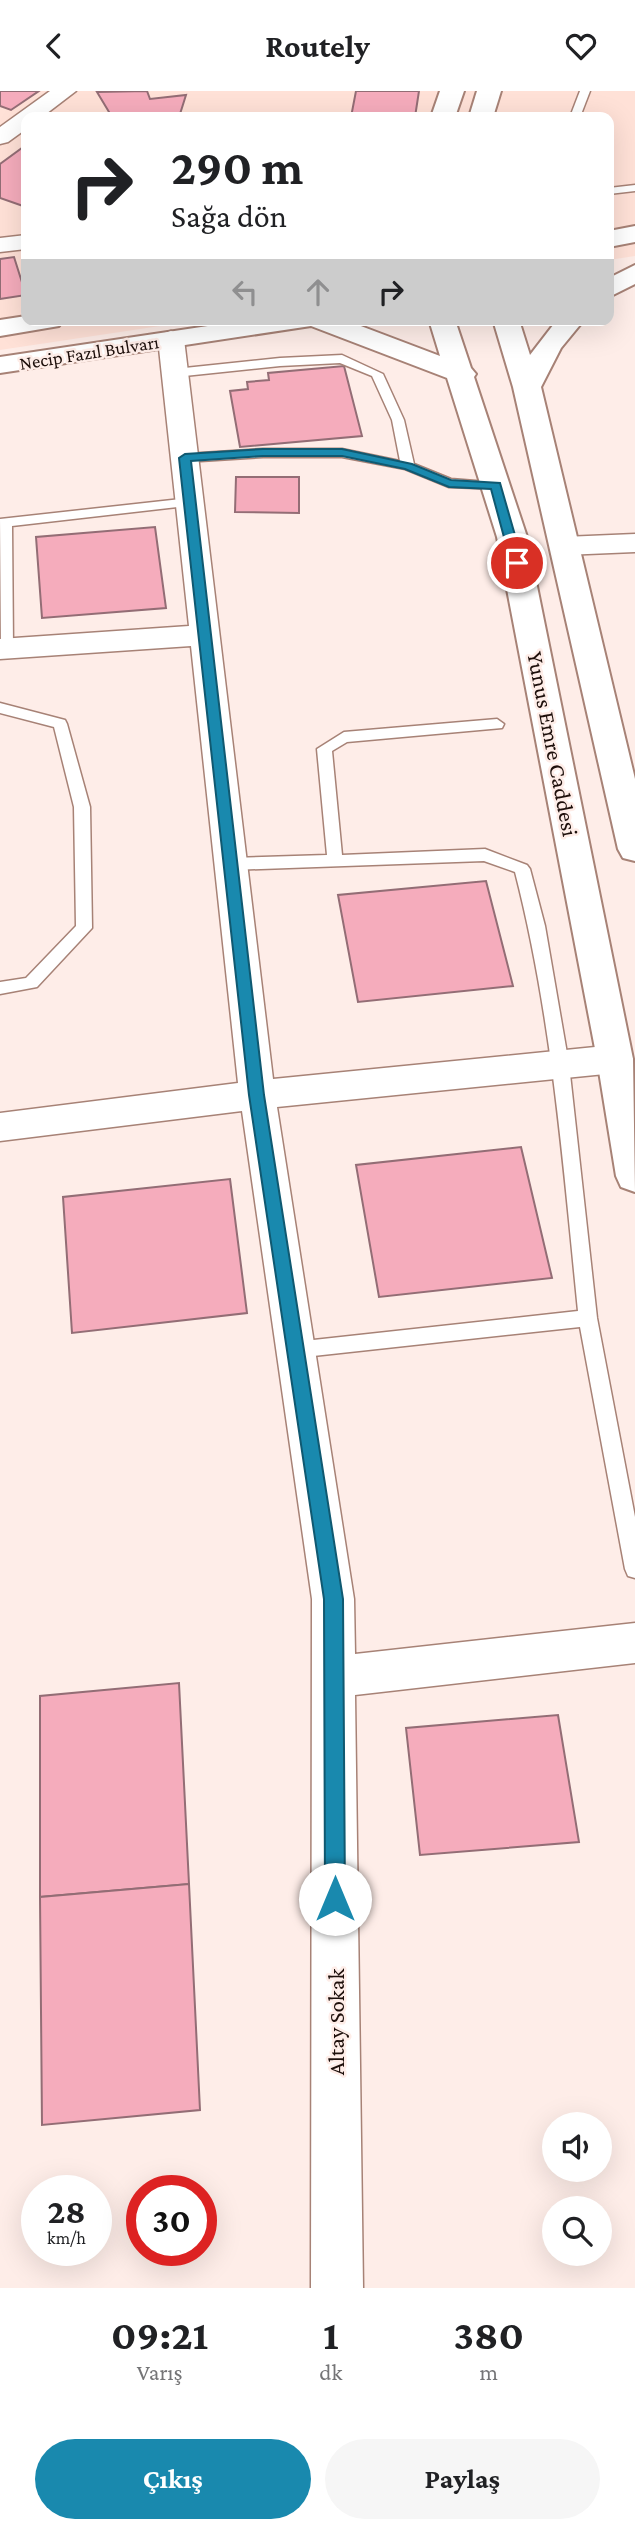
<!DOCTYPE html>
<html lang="tr">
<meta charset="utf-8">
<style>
:root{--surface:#fff;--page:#f6f6f6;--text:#202124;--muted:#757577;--accent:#1989ae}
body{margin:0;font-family:"Crimson Pro",serif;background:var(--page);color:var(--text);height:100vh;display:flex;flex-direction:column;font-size:26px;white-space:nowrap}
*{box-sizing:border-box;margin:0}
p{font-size:23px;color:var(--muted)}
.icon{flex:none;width:38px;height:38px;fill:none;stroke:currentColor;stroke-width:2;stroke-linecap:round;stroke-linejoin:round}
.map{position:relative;height:2197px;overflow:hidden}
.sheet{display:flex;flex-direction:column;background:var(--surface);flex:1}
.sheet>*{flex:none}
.hud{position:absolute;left:21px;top:21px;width:593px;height:214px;border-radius:14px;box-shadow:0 7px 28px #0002;background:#fff;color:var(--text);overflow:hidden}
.controls{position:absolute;left:542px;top:2021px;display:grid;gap:14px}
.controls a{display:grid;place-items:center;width:70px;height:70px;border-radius:50%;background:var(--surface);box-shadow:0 7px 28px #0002;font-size:35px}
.speed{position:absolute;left:21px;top:2084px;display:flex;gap:14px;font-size:35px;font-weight:700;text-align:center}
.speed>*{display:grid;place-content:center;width:91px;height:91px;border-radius:50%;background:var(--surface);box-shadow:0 7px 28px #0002;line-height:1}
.speed small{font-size:18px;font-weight:400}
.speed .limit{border:10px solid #d22;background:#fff;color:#111}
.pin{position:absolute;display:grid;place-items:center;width:60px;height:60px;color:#fff;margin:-30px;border:4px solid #fff;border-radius:50%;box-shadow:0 2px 7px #0007}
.me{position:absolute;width:77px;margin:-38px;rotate:0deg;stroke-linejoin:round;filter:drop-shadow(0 0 5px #0008)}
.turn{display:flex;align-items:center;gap:24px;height:147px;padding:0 35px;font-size:32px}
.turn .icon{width:91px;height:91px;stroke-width:2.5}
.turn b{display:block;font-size:49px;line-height:60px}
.lanes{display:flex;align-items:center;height:66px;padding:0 35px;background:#0003;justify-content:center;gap:35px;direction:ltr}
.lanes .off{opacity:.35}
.eta{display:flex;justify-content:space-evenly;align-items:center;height:119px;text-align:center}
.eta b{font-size:42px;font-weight:700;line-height:49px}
.cta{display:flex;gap:14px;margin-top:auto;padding:14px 35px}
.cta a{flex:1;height:80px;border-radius:42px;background:var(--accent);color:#fff;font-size:28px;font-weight:700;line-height:80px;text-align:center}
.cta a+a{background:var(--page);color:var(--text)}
header{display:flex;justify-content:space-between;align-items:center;height:91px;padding:0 35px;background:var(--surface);font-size:32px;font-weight:700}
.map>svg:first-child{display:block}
.built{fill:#ffe1d7}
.building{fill:#f5acbc;stroke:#936d75;stroke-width:2}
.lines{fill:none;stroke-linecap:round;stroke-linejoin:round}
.service-casing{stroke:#a78276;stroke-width:3}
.minor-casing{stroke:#a78276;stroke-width:3}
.tertiary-casing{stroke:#a78276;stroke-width:4}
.service{fill:#fff;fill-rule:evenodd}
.minor{fill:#fff;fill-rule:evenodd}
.tertiary{fill:#fff;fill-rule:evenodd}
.route{fill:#1989ae;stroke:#105971;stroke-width:2}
.labels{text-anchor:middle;stroke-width:5;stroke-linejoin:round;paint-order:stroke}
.far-street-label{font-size:19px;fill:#1d0f0b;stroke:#feede8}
.street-label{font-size:23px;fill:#1d0f0b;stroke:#feede8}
</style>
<header><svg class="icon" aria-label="back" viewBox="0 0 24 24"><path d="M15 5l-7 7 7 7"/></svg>Routely<svg class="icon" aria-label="heart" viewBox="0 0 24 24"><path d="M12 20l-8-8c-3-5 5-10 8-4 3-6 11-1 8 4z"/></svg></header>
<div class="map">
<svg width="635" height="2197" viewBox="0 0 635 2197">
<rect width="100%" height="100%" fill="#feede8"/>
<path class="built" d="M0 0H635V165L609 169V26H26V229H200L0 259Z"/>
<g class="building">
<path d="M0 0H39L11 19 0 15Z"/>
<path d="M147 0 150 8 186 4 180 23 112 26 97 1Z"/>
<path d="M356 0H419L415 26H351Z"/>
<path d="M26 54V116L0 107V73Z"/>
<path d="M14 166 26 204 0 208V168Z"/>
<path d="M344 275 362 345 240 356 230 300 248 298 247 291 269 289 268 282Z"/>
<path d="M236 386H299V422L235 421Z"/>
<path d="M155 436 166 517 42 527 36 446Z"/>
<path d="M486 790 513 895 358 911 338 804Z"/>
<path d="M521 1056 552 1187 379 1206 356 1074Z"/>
<path d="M230 1088 247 1222 72 1242 63 1106Z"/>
<path d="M179 1592 189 1793 40 1806V1605Z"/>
<path d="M558 1624 579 1751 420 1764 406 1637Z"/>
<path d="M189 1793 200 2019 42 2034 40 1806Z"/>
</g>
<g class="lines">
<defs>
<g id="service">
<path d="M580 0H590L580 26H570Z"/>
<path d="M635 94V100L609 103V97Z"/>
<path d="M342 264 383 283 404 329 414 373 451 388 501 392V398L449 396 405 378 342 366H263L185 371 179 367 185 363 263 358H342L400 370 392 329 372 285 340 272 280 275 175 286 169 282 175 278 280 267Z"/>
<path d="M190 407 197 411 195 414 12 435 13 557 6 562 1 560 0 428Z"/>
<path d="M0 612 65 629 67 633 90 716 92 837 37 896 0 903V891L26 887 76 835 74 716 54 636 0 622Z"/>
<path d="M497 628 504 633 502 637 347 651 332 660 342 764 485 758 527 774 530 778 545 835 569 974 597 1227 635 1426V1487L628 1485 625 1478 580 1236 295 1267 288 1265 286 1259 288 1253 295 1251 578 1220C563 1073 552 925 515 781L484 770 231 779 223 773 231 767 327 764 317 658 344 641Z"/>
</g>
<g id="minor">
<path d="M50 0H76L42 26H26V38L8 51 0 53V36Z"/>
<path d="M26 144V158L0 161V147Z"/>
<path d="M171 240 180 243 184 248 273 988 615 954 627 958 633 968 627 978 615 982 277 1016 354 1508 355 1563 635 1532V1572L355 1604 363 2197H311L312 1508 242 1020 0 1050V1022L238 992 191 555 0 568V548L189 535 158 248 162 243Z"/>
<path d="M635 443V461L564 464 554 461 550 455 554 449 564 446Z"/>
</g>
<g id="tertiary">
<path d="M440 0H464L455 26H431Z"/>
<path d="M477 0H501L493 26H469Z"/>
<path d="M635 135V151L609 156V140Z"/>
<path d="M635 174V193L609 206V187Z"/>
<path d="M26 225V229H63L59 235 0 245V229Z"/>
<path d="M248 229H345L440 265 429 229H455L471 277 476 283 474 286 527 446 633 968 635 1101 621 1096 616 1085 597 968 497 446 447 287 311 235 0 282V266Z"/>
<path d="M493 229H519L530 264 557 229H584L561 257 541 296 635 688V770L623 767 618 758 513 296Z"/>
</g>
</defs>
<use href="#service" class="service-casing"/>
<use href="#minor" class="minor-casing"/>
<use href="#tertiary" class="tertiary-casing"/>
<use href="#service" class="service"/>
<use href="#minor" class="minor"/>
<use href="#tertiary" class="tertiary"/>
</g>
<path class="route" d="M263 358H342L412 373 451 389 500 392 523 472 517 476 511 472 491 398 449 396 405 378 342 365H263L191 370 264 1004 343 1508 345 1808 342 1815 335 1818 328 1815 325 1808 324 1508 249 1004 179 367 185 363Z"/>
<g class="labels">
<g class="far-street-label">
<text transform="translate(89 261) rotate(-9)" y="7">Necip Fazıl Bulvarı</text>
</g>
<g class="street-label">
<text transform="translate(553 653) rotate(79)" y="8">Yunus Emre Caddesi</text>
<text transform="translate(336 1931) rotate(-90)" y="8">Altay Sokak</text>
</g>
</g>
</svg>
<div class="controls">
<a><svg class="icon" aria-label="sound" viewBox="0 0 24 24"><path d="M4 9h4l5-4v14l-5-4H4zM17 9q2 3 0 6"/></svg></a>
<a><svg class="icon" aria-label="search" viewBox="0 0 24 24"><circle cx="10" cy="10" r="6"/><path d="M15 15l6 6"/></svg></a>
</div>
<div class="speed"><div>28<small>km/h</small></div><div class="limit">30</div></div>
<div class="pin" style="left:517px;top:472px;background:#d93025"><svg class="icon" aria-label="arrive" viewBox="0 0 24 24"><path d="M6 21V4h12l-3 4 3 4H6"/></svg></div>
<svg class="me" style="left:335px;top:1808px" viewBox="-20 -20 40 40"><circle r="19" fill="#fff"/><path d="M0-13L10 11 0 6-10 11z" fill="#1989ae"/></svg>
<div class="hud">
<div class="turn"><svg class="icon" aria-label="right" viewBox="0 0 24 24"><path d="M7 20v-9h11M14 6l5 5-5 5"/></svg><div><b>290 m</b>Sağa dön</div></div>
<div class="lanes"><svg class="icon off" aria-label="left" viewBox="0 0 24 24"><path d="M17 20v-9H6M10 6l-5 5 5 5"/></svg><svg class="icon off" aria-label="ahead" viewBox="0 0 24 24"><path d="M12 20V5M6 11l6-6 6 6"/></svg><svg class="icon" aria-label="right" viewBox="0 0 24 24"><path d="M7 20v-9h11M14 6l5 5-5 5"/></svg></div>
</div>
</div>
<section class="sheet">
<div class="eta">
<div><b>09:21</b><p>Varış</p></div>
<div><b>1</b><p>dk</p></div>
<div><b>380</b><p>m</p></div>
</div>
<div class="cta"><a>Çıkış</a><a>Paylaş</a></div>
</section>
